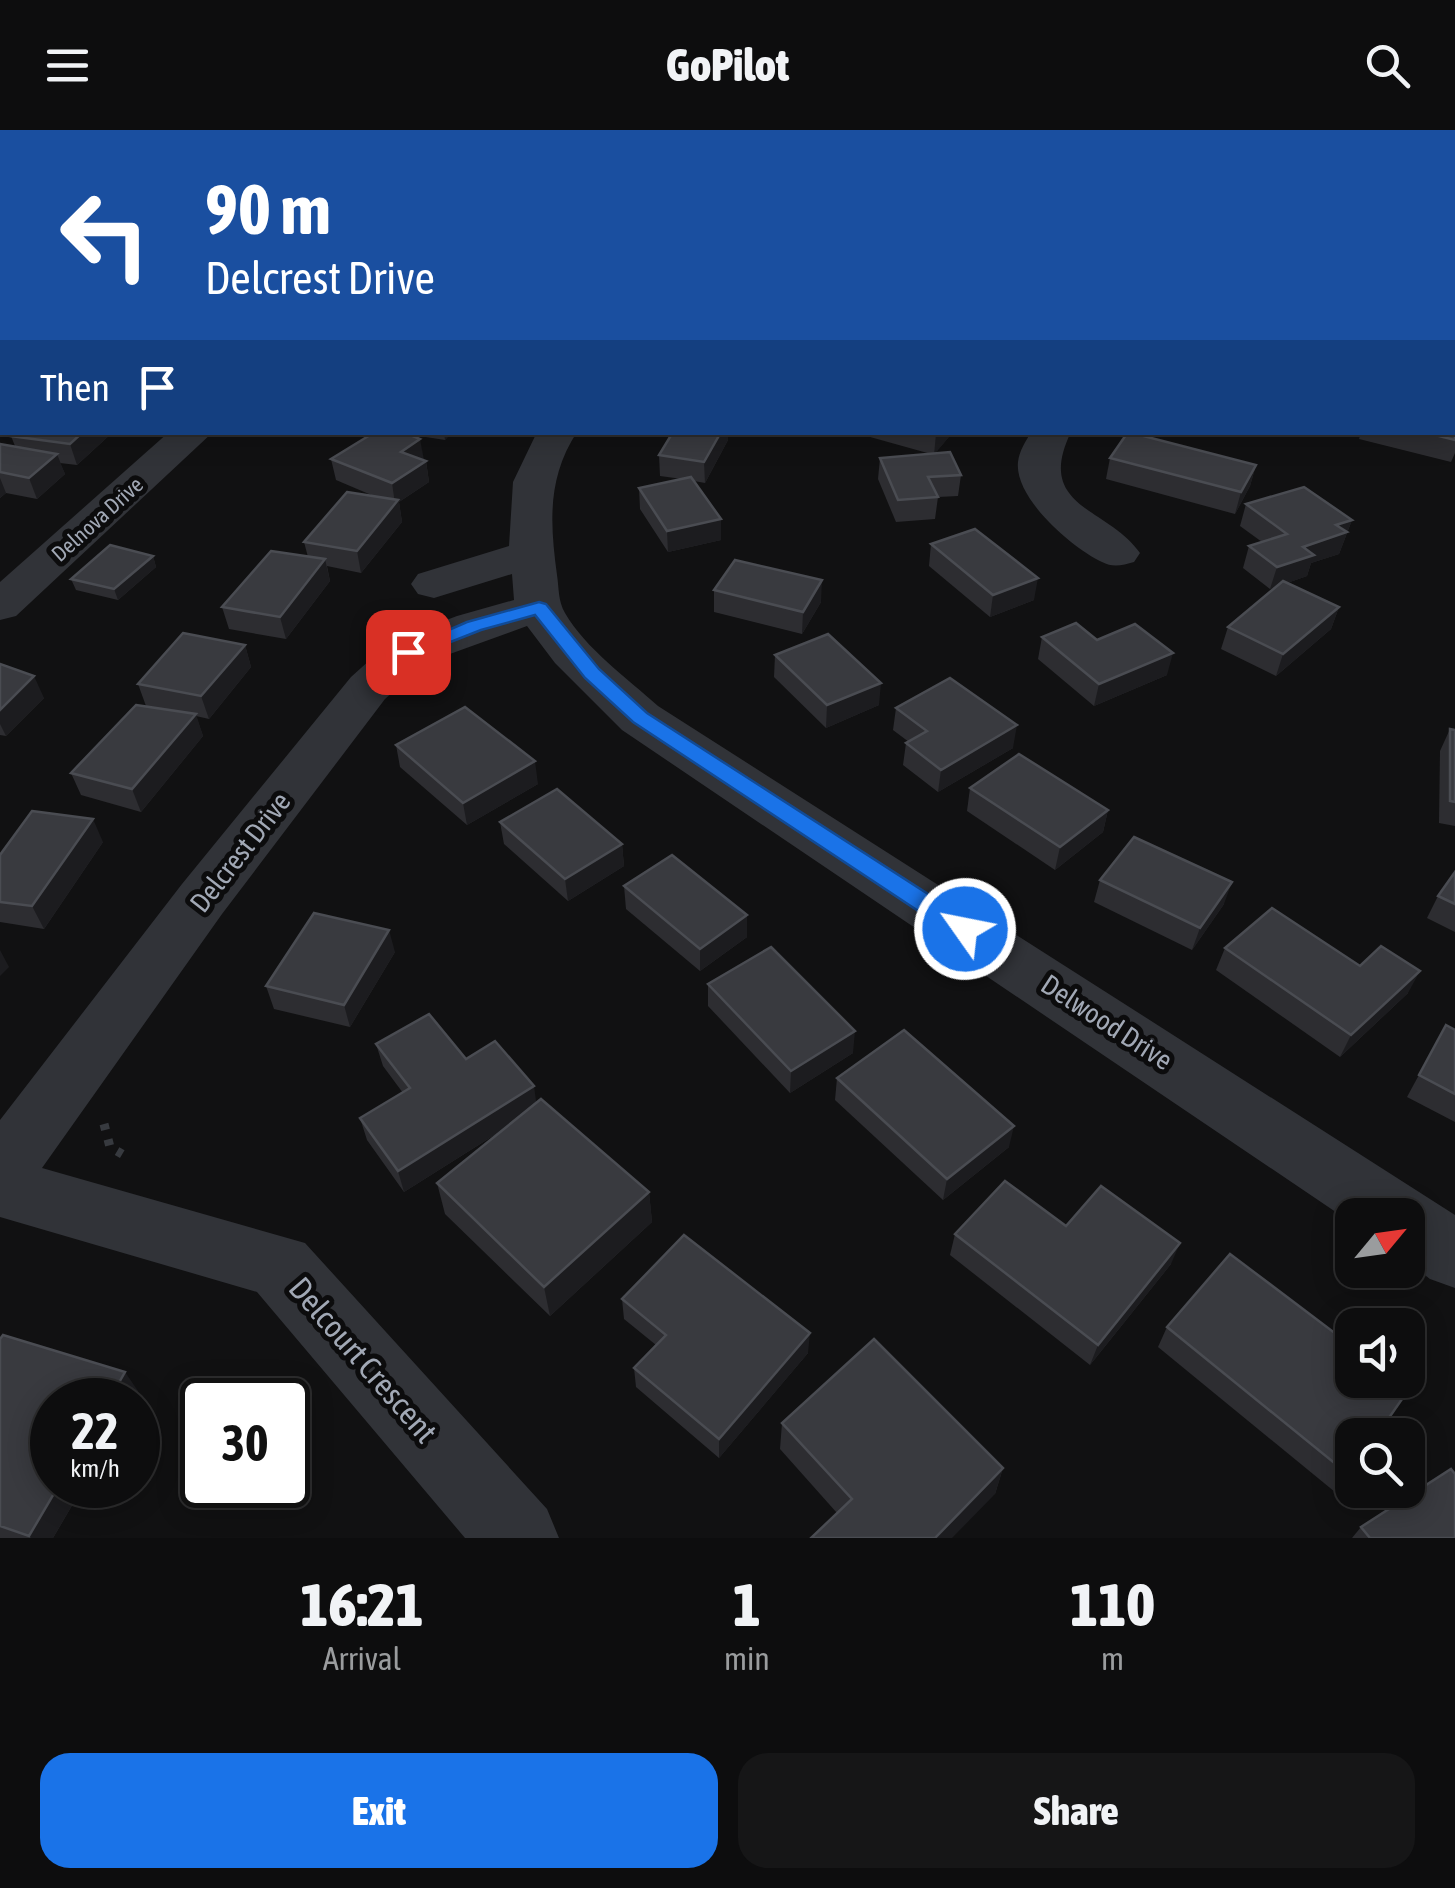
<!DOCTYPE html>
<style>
:root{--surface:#0d0d0e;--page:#161617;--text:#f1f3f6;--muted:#9a9c9e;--line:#2d2d2e;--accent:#1a73e8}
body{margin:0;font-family:"Asap Condensed",sans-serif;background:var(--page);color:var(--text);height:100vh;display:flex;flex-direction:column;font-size:38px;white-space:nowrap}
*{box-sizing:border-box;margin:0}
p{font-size:32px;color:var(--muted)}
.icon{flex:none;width:55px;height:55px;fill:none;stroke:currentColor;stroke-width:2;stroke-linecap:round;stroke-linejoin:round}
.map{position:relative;height:1408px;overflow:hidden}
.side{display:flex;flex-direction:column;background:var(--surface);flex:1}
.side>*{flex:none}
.top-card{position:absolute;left:0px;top:0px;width:1455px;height:305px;box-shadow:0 5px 25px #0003,0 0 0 2px var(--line);background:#1a4fa0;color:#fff;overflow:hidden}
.needle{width:65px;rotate:61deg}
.fabs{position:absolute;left:1335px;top:1068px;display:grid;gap:20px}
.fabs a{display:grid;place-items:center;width:90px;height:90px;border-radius:20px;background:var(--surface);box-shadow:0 5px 25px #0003,0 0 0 2px var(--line);font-size:50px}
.speed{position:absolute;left:30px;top:1248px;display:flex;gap:20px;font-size:50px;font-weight:700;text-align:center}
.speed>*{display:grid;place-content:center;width:130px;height:130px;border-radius:50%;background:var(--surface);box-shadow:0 5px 25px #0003,0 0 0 2px var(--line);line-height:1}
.speed small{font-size:25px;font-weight:400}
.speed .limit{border:5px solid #111;border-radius:15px;background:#fff;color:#111}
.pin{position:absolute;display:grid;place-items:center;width:85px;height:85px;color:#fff;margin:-42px;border-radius:20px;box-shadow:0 5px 15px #0006}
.me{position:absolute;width:110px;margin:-55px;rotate:303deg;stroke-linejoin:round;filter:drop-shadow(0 0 8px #0008)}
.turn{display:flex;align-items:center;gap:35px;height:210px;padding:0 40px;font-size:45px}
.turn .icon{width:130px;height:130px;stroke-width:2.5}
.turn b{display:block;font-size:70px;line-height:85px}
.then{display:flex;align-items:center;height:95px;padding:0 40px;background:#0003;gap:20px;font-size:38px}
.eta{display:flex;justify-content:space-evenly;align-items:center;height:170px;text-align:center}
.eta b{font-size:60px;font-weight:800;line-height:70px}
.button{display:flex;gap:20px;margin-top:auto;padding:20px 40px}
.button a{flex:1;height:115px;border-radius:30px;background:var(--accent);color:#fff;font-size:40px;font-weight:800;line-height:115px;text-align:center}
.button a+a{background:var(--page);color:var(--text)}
header{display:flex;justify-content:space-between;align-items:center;height:130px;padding:0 40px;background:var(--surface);font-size:45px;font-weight:800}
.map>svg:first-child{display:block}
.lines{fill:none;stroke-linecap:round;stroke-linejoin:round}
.path-far1{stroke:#373a3f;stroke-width:4;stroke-dasharray:2.5 5;stroke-linecap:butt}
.path{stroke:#373a3f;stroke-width:9;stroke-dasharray:6 10;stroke-linecap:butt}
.minor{fill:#313338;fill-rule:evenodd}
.wall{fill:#2d2d31}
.shaded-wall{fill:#1c1c1f}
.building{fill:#393a3f;stroke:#4a4c52;stroke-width:2.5}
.route{fill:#1a73e8;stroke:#114b97;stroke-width:2.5}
.labels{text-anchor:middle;stroke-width:10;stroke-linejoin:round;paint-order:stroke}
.far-street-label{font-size:22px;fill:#a1a8b5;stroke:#0c0c0d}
.street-label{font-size:28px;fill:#a1a8b5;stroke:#0c0c0d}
.near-street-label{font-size:32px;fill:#a1a8b5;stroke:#0c0c0d}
</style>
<header><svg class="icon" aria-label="menu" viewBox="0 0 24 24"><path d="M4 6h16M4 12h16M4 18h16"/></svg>GoPilot<svg class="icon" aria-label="search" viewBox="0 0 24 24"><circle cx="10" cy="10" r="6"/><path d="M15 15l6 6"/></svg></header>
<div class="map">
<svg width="1455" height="1408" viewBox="0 0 1455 1408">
<rect width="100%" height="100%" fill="#111112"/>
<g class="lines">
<g class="path-far1">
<path d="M1036 0 1055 2"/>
<path d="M1152 0 1170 2"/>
</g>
<path class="path" d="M104 994 110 1017 127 1027"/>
<g class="minor">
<path d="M0 0H32L33 2H2V9Z"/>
<path d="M1078 0H1124L1125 2H1080Z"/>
<rect x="1452" y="35" width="3" height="18"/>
<rect x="1452" y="240" width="3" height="23"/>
<path d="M169 302H213L16 486 0 490V452Z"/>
<path d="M537 302H577C547 348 550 393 557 445 559 458 558 471 565 483 586 519 627 548 658 576L1455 1085V1158L1430 1149 1408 1132V1085H1352V1093L622 600 555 533 527 496 425 533 385 569 222 784 42 1038 305 1113 547 1379 559 1408H465L257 1162 0 1087V990L182 754 351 547 391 511 457 486 514 470 512 444 434 468 418 464 411 454 418 444 509 416 513 352Z"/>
<path d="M1031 302H1071C1034 378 1108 377 1140 423L1134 432C1123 435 1113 438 1102 432 1072 418 1014 368 1018 332 1019 321 1026 311 1031 302Z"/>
</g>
</g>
<g class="wall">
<path d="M461 0H542V1L540 2H461Z"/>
<rect x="1320" y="0" width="56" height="2"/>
<path d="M1416 0H1455V13L1452 12V2H1417Z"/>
<rect x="1452" y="162" width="3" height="41"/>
<path d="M1455 276V323L1451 332 1359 309 1361 302H1452Z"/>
<path d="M15 302H113L77 335 60 333 65 344 37 369 6 363 0 368V314L15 316 11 306Z"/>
<path d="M413 302H452L445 310 413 305Z"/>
<path d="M728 302V310L705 353 694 351 721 410 668 422 640 379 639 358 682 349 660 346 659 325Z"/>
<path d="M863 302H953L935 323 961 345 958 366 938 367 935 389 896 392 878 349 880 328 931 324 863 305Z"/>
<path d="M1110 328 1256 335 1250 356 1235 384 1106 349Z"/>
<path d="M331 329 423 330 426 331 429 352 399 372 402 392 361 443 327 436 330 451 286 509 229 499 222 477 308 427 304 412 376 367 336 350Z"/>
<path d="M1246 374 1352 390 1339 424 1311 433 1307 446 1287 453 1339 477 1331 499 1276 546 1221 519 1228 497 1278 456 1270 459 1243 438 1249 416 1262 412 1240 396Z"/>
<path d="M931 414 1034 470 990 487 929 436Z"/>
<path d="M153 426 156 437 118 470 76 460 71 449Z"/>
<path d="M714 460 821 472 802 504 714 482Z"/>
<path d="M1042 507 1097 510 1167 545 1094 576 1038 529Z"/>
<path d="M245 515 251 537 209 589 196 586 203 606 141 682 81 665 71 643 146 576 138 554Z"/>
<path d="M775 525 879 575 826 598 774 547Z"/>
<path d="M0 534 44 568 6 606 0 605Z"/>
<path d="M896 578 1013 618 938 662 903 635 906 613 909 612 893 600Z"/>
<path d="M1450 599 1455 600V696L1439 693 1440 621Z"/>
<path d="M396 615 538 654 467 695 400 637Z"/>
<path d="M970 658 1108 680 1103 702 1055 740 967 681Z"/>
<path d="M500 692 622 714 624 736 568 771 504 714Z"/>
<path d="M103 712 44 799 0 792V725Z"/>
<path d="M1455 742V802L1427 788 1438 766Z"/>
<path d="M1100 750 1224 774 1192 820 1094 772Z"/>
<path d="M624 756 747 807 700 841 626 779Z"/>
<path d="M1225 818 1360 836 1408 863 1340 927 1216 840Z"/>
<path d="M395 822 350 897 274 879 266 856Z"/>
<path d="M708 854 853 923 790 963 708 876Z"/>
<path d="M1446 895 1455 900V992L1407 967Z"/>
<path d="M376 914 466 929 536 973 649 1062 652 1092 550 1186 445 1084 437 1053 504 999 404 1062 367 1010 360 988 403 963 383 936Z"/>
<path d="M837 948 1009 1017 943 1070 835 970Z"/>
<path d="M955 1104 1171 1134 1090 1235 950 1125Z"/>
<path d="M622 1169 808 1223 719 1328 636 1257 634 1238 656 1215 624 1189Z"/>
<path d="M1167 1197 1352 1339 1335 1362 1158 1217Z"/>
<path d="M0 1209 138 1261 52 1355H84L53 1408H0Z"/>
<path d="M782 1293 1003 1338 995 1364 837 1383 780 1319Z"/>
<path d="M1361 1397 1455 1408H1352Z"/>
</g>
<g class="shaded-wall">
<path d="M117 0H138L139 2H113Z"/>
<path d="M83 302H113L77 335 70 314Z"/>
<path d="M444 302H452L445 310Z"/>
<path d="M721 302H728V310L705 353 704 332Z"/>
<path d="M938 302H953L934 325 936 304Z"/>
<path d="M420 309 424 330 401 322Z"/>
<path d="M57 324 65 344 37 369 29 348Z"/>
<path d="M426 331 429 352 399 372 402 392 361 443 357 421 395 374 392 353Z"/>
<path d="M1256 335 1250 356 1235 384 1241 362Z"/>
<path d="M0 348 6 363 0 368Z"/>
<path d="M721 389V410L668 422 667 401Z"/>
<path d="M1352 390 1339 424 1311 433 1307 446 1270 459 1277 437 1303 417 1336 395Z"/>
<path d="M153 426 156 437 118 470 114 459Z"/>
<path d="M325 429 330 451 286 509 280 487Z"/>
<path d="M1038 448 1034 470 990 487 993 465Z"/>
<path d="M822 450 821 472 802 504 803 482Z"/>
<path d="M1339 477 1331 499 1276 546 1283 524Z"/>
<path d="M245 515 251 537 209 589 201 566Z"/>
<path d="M1173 523 1167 545 1094 576 1099 554Z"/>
<path d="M34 546 44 568 6 606 0 594V580Z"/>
<path d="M881 553 879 575 826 598 827 575Z"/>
<path d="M196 584 203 606 141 682 132 659Z"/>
<path d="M1017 595 1013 618 938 662 941 640Z"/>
<path d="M535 631 538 654 467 695 463 673Z"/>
<path d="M1108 680 1103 702 1055 740 1060 717Z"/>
<path d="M93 689 103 712 44 799 32 776Z"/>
<path d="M622 714 624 736 568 771 565 749Z"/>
<path d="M1232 752 1224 774 1192 820 1200 798Z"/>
<path d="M747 785V807L700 841V819Z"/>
<path d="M389 800 395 822 350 897 344 875Z"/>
<path d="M0 820 9 837 0 846Z"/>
<path d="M1420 841 1408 863 1340 927 1351 905Z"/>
<path d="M855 901 853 923 790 963 791 941Z"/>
<path d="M534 956 537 978 404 1062 398 1041Z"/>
<path d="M1014 996 1009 1017 943 1070 947 1049Z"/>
<path d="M649 1062 652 1092 550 1186 544 1157Z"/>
<path d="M1180 1113 1171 1134 1090 1235 1098 1215Z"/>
<path d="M810 1203 808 1223 719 1328V1309Z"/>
<path d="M125 1242 138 1261 133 1270H109Z"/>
<path d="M1003 1338 995 1364 952 1408H935Z"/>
<path d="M59 1355H84L53 1408H31L29 1406Z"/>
</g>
<g class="building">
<path d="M72 0H117L113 2H67Z"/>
<path d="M699 0H731L730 2H697Z"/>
<path d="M0 54H2V76L0 77Z"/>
<rect x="1452" y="73" width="3" height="15"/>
<rect x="1452" y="162" width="3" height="21"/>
<path d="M1452 276H1455V310L1423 302H1452Z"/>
<path d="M15 302H83L70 314 11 306Z"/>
<path d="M375 302H403L420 309 401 322 426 331 392 353 331 329Z"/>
<path d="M673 302H721L704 332 659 325Z"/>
<path d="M1128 302 1256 335 1241 362 1110 328Z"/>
<path d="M0 314 57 324 29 348 0 342Z"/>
<path d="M950 322 961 345 928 347 938 367 898 370 880 328Z"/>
<path d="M691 347 721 389 667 401 639 358Z"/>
<path d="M1304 357 1352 390 1336 395 1347 402 1303 417 1314 425 1277 437 1249 416 1287 404 1246 374Z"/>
<path d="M347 362 398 370 357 421 304 412Z"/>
<path d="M975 399 1038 448 993 465 931 414Z"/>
<path d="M110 415 153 426 114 459 71 449Z"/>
<path d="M271 421 325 429 280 487 222 477Z"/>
<path d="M735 430 822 450 803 482 714 460Z"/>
<path d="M1283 451 1339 477 1283 524 1228 497Z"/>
<path d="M1076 493 1097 510 1135 494 1173 523 1099 554 1042 507Z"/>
<path d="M183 503 245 515 201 566 138 554Z"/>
<path d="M828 504 881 553 827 575 775 525Z"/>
<path d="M0 534 34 546 0 580Z"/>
<path d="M950 548 1017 595 941 640 906 613 927 601 896 578Z"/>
<path d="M136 575 196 584 132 659 71 643Z"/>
<path d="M465 577 535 631 463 673 396 615Z"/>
<path d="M1450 599 1455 600V672L1450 671Z"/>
<path d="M1019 624 1108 680 1060 717 970 658Z"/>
<path d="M557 659 622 714 565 749 500 692Z"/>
<path d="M32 681 93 689 32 776 0 772V725Z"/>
<path d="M1134 707 1232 752 1200 798 1100 750Z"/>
<path d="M672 725 747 785 700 819 624 756Z"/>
<path d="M1455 742V774L1438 766Z"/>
<path d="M1272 778 1360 836 1381 816 1420 841 1351 905 1225 818Z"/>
<path d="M314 783 389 800 344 875 266 856Z"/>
<path d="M771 817 855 901 791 941 708 854Z"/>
<path d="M429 884 466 929 495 911 534 956 398 1041 360 988 410 958 376 914Z"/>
<path d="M1446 895 1455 900V964L1419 945Z"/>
<path d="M904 900 1014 996 947 1049 837 948Z"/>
<path d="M541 969 649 1062 544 1157 437 1053Z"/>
<path d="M1005 1051 1066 1096 1101 1056 1180 1113 1098 1215 955 1104Z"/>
<path d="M684 1105 810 1203 719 1309 634 1238 666 1205 622 1169Z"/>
<path d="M1230 1124 1352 1216V1250H1397L1409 1259 1377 1305H1352V1339L1348 1344 1167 1197Z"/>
<path d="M3 1205 125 1242 109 1270H52V1355H59L29 1406 0 1396V1209Z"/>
<path d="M874 1209 1003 1338 935 1408H811L852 1369 782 1293Z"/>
<path d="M1451 1339 1455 1344V1408H1370L1361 1397Z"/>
</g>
<path class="route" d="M539 472 546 474 599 539 647 583 973 793 977 799 973 806H956L633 592 585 548 535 485 481 500 415 526H401L398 522 467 492Z"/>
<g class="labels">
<g class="far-street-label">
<text transform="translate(97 389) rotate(-42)" y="8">Delnova Drive</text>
</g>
<g class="street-label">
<text transform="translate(240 722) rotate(-52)" y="10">Delcrest Drive</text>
<text transform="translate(1107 892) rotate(33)" y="10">Delwood Drive</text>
</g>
<g class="near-street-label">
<text transform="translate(363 1230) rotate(49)" y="11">Delcourt Crescent</text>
</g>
</g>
</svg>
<div class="fabs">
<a><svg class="needle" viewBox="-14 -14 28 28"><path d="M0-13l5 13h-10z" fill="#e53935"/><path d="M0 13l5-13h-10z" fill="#9a9c9e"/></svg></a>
<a><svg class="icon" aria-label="sound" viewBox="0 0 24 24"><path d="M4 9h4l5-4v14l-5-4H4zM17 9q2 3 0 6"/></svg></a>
<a><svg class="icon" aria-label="search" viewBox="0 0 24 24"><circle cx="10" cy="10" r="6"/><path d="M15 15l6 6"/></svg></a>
</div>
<div class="speed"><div>22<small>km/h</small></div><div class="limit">30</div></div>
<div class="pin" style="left:408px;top:522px;background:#d93025"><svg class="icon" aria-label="arrive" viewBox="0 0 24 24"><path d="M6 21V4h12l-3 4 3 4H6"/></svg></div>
<svg class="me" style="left:965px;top:799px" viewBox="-20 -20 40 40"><circle r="17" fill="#1a73e8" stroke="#fff" stroke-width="3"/><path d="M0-11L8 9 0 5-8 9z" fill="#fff"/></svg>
<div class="top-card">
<div class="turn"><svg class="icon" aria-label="left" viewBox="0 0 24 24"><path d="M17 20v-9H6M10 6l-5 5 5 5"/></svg><div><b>90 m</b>Delcrest Drive</div></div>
<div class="then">Then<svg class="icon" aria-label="arrive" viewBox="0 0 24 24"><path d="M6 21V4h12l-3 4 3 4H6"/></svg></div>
</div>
</div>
<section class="side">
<div class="eta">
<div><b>16:21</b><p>Arrival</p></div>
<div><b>1</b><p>min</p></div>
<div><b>110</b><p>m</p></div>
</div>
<div class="button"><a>Exit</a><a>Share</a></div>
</section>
